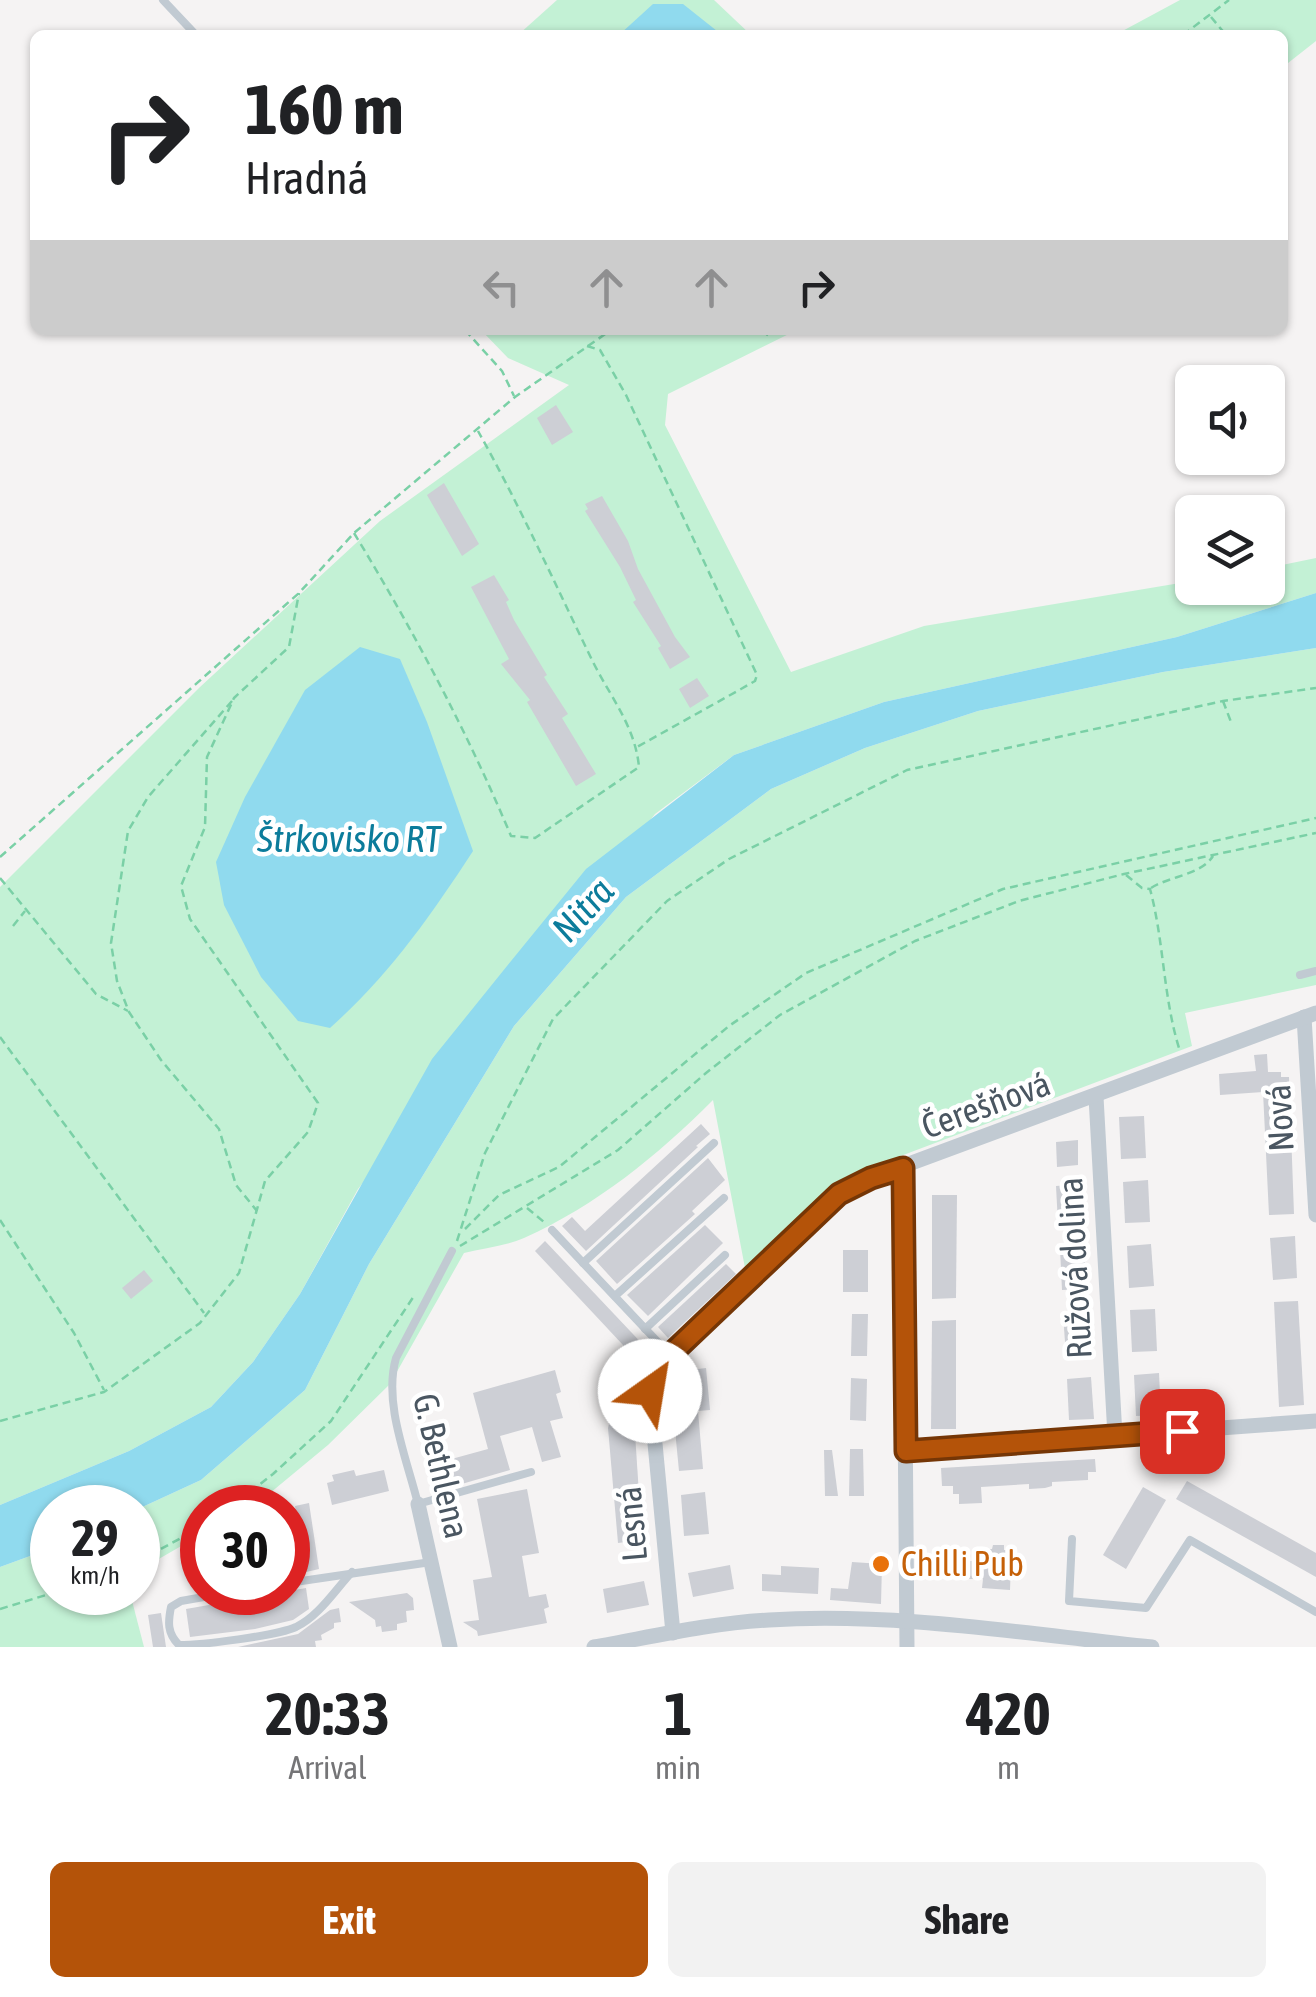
<!DOCTYPE html>
<meta charset="utf-8">
<style>
:root{--surface:#fff;--page:#f2f2f2;--text:#202124;--muted:#757577;--accent:#b45309}
body{margin:0;font-family:"Asap Condensed",sans-serif;background:var(--page);color:var(--text);height:100vh;display:flex;flex-direction:column;font-size:38px;white-space:nowrap}
*{box-sizing:border-box;margin:0}
p{font-size:32px;color:var(--muted)}
.icon{flex:none;width:55px;height:55px;fill:none;stroke:currentColor;stroke-width:2;stroke-linecap:round;stroke-linejoin:round}
.map{position:relative;height:1647px;overflow:hidden}
.side{display:flex;flex-direction:column;background:var(--surface);flex:1}
.side>*{flex:none}
.guide{position:absolute;left:30px;top:30px;width:1258px;height:305px;border-radius:15px;box-shadow:0 2px 8px #0004;background:#fff;color:var(--text);overflow:hidden}
.tools{position:absolute;left:1175px;top:365px;display:grid;gap:20px}
.tools a{display:grid;place-items:center;width:110px;height:110px;border-radius:15px;background:var(--surface);box-shadow:0 2px 8px #0004;font-size:50px}
.speed{position:absolute;left:30px;top:1485px;display:flex;gap:20px;font-size:50px;font-weight:700;text-align:center}
.speed>*{display:grid;place-content:center;width:130px;height:130px;border-radius:50%;background:var(--surface);box-shadow:0 2px 8px #0004;line-height:1}
.speed small{font-size:25px;font-weight:400}
.speed .limit{border:15px solid #d22;background:#fff;color:#111}
.pin{position:absolute;display:grid;place-items:center;width:85px;height:85px;color:#fff;margin:-42px;border-radius:20px;box-shadow:0 5px 15px #0006}
.me{position:absolute;width:110px;margin:-55px;rotate:32deg;stroke-linejoin:round;filter:drop-shadow(0 0 8px #0008)}
.turn{display:flex;align-items:center;gap:35px;height:210px;padding:0 50px;font-size:45px}
.turn .icon{width:130px;height:130px;stroke-width:2.5}
.turn b{display:block;font-size:70px;line-height:85px}
.lanes{display:flex;align-items:center;height:95px;padding:0 50px;background:#0003;justify-content:center;gap:50px;direction:ltr}
.lanes .off{opacity:.35}
.eta{display:flex;justify-content:space-evenly;align-items:center;height:170px;text-align:center}
.eta b{font-size:60px;font-weight:700;line-height:70px}
.cta{display:flex;gap:20px;margin-top:auto;padding:20px 50px}
.cta a{flex:1;height:115px;border-radius:15px;background:var(--accent);color:#fff;font-size:40px;font-weight:700;line-height:115px;text-align:center}
.cta a+a{background:var(--page);color:var(--text)}
.map>svg:first-child{display:block}
.green{fill:#c3f1d5}
.water{fill:#90daee}
.building{fill:#cdcfd5}
.lines{fill:none;stroke-linecap:round;stroke-linejoin:round}
.path{stroke:#7ad0a6;stroke-width:2.5;stroke-dasharray:8 5;stroke-linecap:butt}
.lane{stroke:#c1cad2;stroke-width:8}
.street{stroke:#c1cad2;stroke-width:15}
.route-casing{stroke:#753606;stroke-width:25}
.route{stroke:#b45309;stroke-width:18}
.food-dot{fill:#e8710a;stroke:#fff;stroke-width:4}
.labels{text-anchor:middle;stroke-width:9;stroke-linejoin:round;paint-order:stroke}
.street-label{font-size:35px;fill:#4a5661;stroke:#fff}
.food-label{font-size:35px;fill:#c56008;stroke:#fff;text-anchor:start}
.water-label{font-size:38px;font-style:italic;fill:#0c7c9b;stroke:#fff}
</style>
<div class="map">
<svg width="1316" height="1647" viewBox="0 0 1316 1647">
<rect width="100%" height="100%" fill="#f5f3f3"/>
<g class="green">
<path d="M557 0H714L751 35H518Z"/>
<path d="M1180 0H1316V41L1283 67 1282 35H1115Z"/>
<path d="M481 330H797L668 394 665 425 791 672 924 626 1192 581V588H1268V568L1316 558V593L1177 637 884 702 734 755 655 814 358 1189 300 1294 253 1362 211 1407 129 1451 0 1505V887L200 687 380 521 569 385 508 358Z"/>
<path d="M1316 648V985L1185 1013 1192 1046 845 1177 745 1268 713 1100C657 1156 597 1205 524 1238 506 1246 483 1248 464 1253L390 1384 328 1445 264 1498 248 1507 202 1508V1534L138 1571V1509L201 1480 305 1390 369 1264 514 1026 626 897 771 789 865 748 978 711 1163 672Z"/>
<path d="M52 1548V1592L130 1593 144 1647H0V1567Z"/>
</g>
<g class="water">
<path d="M653 4H683L722 35H619Z"/>
<path d="M1316 593V648L1163 672 978 711 865 748 771 789 626 897 514 1026 369 1264 305 1390 201 1480 138 1509 52 1508V1548L0 1567V1505L129 1451 211 1407 253 1362 300 1294 432 1059 507 966 586 869 734 755 884 702 1177 637Z"/>
<path d="M360 647 400 659 427 722 473 851C430 917 389 975 330 1028L298 1021 261 977 224 905 216 862 245 797 305 690Z"/>
</g>
<g class="building">
<path d="M556 405 573 432 552 445 537 418Z"/>
<path d="M444 483 479 544 462 556 427 495Z"/>
<path d="M602 496 628 541 638 569 675 637 690 657 670 669 658 648 661 646 633 602 636 600 620 567 585 511 588 509 585 504Z"/>
<path d="M494 575 509 600 506 602 514 620 547 675 544 677 568 714 562 718 596 774 576 786 527 702 530 700 501 664 509 659 471 587Z"/>
<path d="M697 678 709 696 690 708 679 689Z"/>
<path d="M1267 1054 1268 1072H1281V1077H1289L1294 1214 1269 1215 1263 1092 1220 1095 1219 1074 1256 1071 1254 1055Z"/>
<path d="M1144 1116 1146 1158 1121 1159 1119 1117Z"/>
<path d="M701 1124 710 1134 696 1146 698 1147 586 1251 562 1226 572 1217 585 1231Z"/>
<path d="M1078 1140V1165L1057 1167 1056 1142Z"/>
<path d="M708 1158 725 1180 692 1211 695 1214 617 1284 596 1261Z"/>
<path d="M1148 1180 1150 1222 1125 1223 1123 1182Z"/>
<path d="M1081 1184 1083 1223 1058 1224 1056 1186Z"/>
<path d="M932 1195H957L956 1298 932 1299Z"/>
<path d="M705 1225 723 1243 648 1316 627 1295Z"/>
<path d="M1295 1236 1297 1278 1273 1280 1270 1238Z"/>
<path d="M545 1241 649 1351 638 1361 535 1251Z"/>
<path d="M1151 1244 1154 1286 1129 1288 1127 1246Z"/>
<path d="M1084 1247 1086 1289 1062 1290 1060 1248Z"/>
<rect x="843" y="1250" width="25" height="42"/>
<path d="M726 1264 736 1274 668 1338 658 1327Z"/>
<path d="M144 1270 153 1281 131 1299 122 1288Z"/>
<path d="M1298 1301 1304 1405 1279 1407 1274 1302Z"/>
<path d="M1155 1309 1157 1351 1132 1352 1130 1310Z"/>
<path d="M1088 1313 1090 1355 1066 1356 1063 1314Z"/>
<path d="M852 1314H868L867 1356H851Z"/>
<path d="M956 1320V1429H931L932 1321Z"/>
<path d="M706 1368 710 1410 698 1411 703 1469 679 1471 675 1430 687 1428 682 1371Z"/>
<path d="M555 1370 561 1392 556 1394 563 1418 550 1421 561 1457 542 1462 532 1427 500 1436 510 1470 434 1492 426 1466 488 1449 473 1393Z"/>
<path d="M1159 1373 1161 1415 1136 1416 1134 1375Z"/>
<path d="M1091 1377 1094 1419 1069 1420 1067 1379Z"/>
<path d="M851 1378 867 1379 866 1421 850 1420Z"/>
<path d="M634 1418 642 1540 618 1543 608 1428 610 1420Z"/>
<path d="M850 1449H863L864 1496H849Z"/>
<path d="M824 1450H832L838 1496H825Z"/>
<path d="M1095 1459 1096 1472H1088V1480L1052 1482V1486L1045 1488 1029 1489V1484L981 1487 982 1503 959 1504V1494H953V1486H942L941 1468Z"/>
<path d="M354 1470 356 1476 384 1470 389 1491 332 1505 327 1483 334 1481 332 1475Z"/>
<path d="M1187 1481 1316 1553V1577L1176 1499Z"/>
<path d="M1143 1487 1166 1500 1126 1569 1103 1555Z"/>
<path d="M527 1489 539 1553 522 1556 529 1597 546 1594 549 1607 544 1609 547 1623 478 1636 477 1631 463 1622 479 1620 473 1580 492 1577 477 1499Z"/>
<path d="M705 1492 709 1534 684 1536 681 1495Z"/>
<path d="M309 1503 319 1569 302 1573 295 1533 288 1524 298 1523 295 1506Z"/>
<path d="M993 1545H1004V1550H1007V1562H1011L1010 1590 982 1588 983 1579H969L970 1561H988L989 1549H992Z"/>
<path d="M852 1562 882 1564 881 1604 830 1600 831 1588 848 1589Z"/>
<path d="M730 1565 734 1589 693 1597 688 1573Z"/>
<path d="M781 1566 819 1568 818 1594 762 1591V1574L781 1575Z"/>
<path d="M644 1581 649 1605 607 1613 603 1589Z"/>
<path d="M306 1588 309 1609 293 1620 255 1629 190 1637 186 1609Z"/>
<path d="M407 1593 413 1598 414 1610 406 1611 407 1622 397 1624V1630L382 1632 381 1626 376 1627 375 1620 349 1602Z"/>
<path d="M339 1608 341 1622 334 1623V1628L321 1635 322 1640 315 1641 316 1647H238L298 1634 330 1610Z"/>
<path d="M161 1613 166 1647H153L148 1615Z"/>
</g>
<g class="lines">
<g class="path">
<path d="M1211 17 1226 35"/>
<path d="M1183 35 1229 0"/>
<path d="M465 330 502 371 514 396"/>
<path d="M762 330 770 337"/>
<path d="M587 346 600 350 626 395 757 675 755 681 741 689 637 747"/>
<path d="M354 533C413 630 467 731 511 836L535 838 639 767C635 726 611 698 593 662 555 584 520 506 478 431"/>
<path d="M232 701 148 797 128 831 111 943 117 981 129 1012 161 1060 219 1129 236 1185 257 1211"/>
<path d="M1223 701 1231 722"/>
<path d="M0 857 299 593 354 533 515 397 611 330"/>
<path d="M1126 875 1142 888 1150 889C1164 941 1163 996 1179 1048"/>
<path d="M0 878 96 994 128 1011"/>
<path d="M1151 888C1170 876 1201 875 1213 856"/>
<path d="M13 926 25 911"/>
<path d="M0 1037 204 1313"/>
<path d="M527 1208 544 1222"/>
<path d="M0 1220 74 1333 104 1390"/>
<path d="M465 1229 499 1195 559 1167 729 1026 806 973 1003 889 1316 818"/>
<path d="M457 1241 485 1153 553 1019 667 901 729 859 907 770 1223 701 1316 688"/>
<path d="M460 1246 618 1150 706 1073 780 1015 915 941 1019 901 1124 874 1316 833"/>
<path d="M0 1421 104 1392 200 1323 239 1273 265 1181 308 1132 318 1103 190 919 181 886 205 827 207 757 234 698 289 647 299 593"/>
<path d="M230 1508 273 1474 331 1421 414 1296"/>
<path d="M138 1561 202 1527"/>
<path d="M0 1609 56 1592"/>
</g>
<g class="lane">
<path d="M163 0 196 35"/>
<path d="M1300 975 1316 971"/>
<path d="M552 1230 670 1355"/>
<path d="M452 1251 396 1358C383 1403 407 1459 418 1504L531 1472"/>
<path d="M583 1263 714 1143"/>
<path d="M615 1296 724 1198"/>
<path d="M645 1329 725 1255"/>
<path d="M288 1534 296 1582"/>
<path d="M1072 1539 1069 1601 1146 1608 1190 1540 1316 1612"/>
<path d="M288 1583 431 1562"/>
<path d="M232 1592 181 1601 171 1607C168 1622 167 1633 179 1645 201 1645 276 1636 296 1627 319 1616 335 1590 352 1572"/>
</g>
<g class="street">
<path d="M1304 1017 1316 1215"/>
<path d="M1096 1097 1115 1436"/>
<path d="M903 1167 907 1647"/>
<path d="M906 1451 1316 1421"/>
<path d="M418 1504 450 1647"/>
<path d="M673 1633 650 1391 657 1371 670 1355 839 1195 871 1178 1316 1013"/>
<path d="M594 1647C651 1637 710 1623 769 1620 896 1612 1026 1634 1152 1647"/>
</g>
</g>
<g class="lines">
<defs>
<path id="route" d="M650 1391 657 1371 670 1355 839 1194 871 1178 903 1168 906 1451 1182 1431"/>
</defs>
<use href="#route" class="route-casing"/>
<use href="#route" class="route"/>
</g>
<circle class="food-dot" cx="881" cy="1564" r="10"/>
<g class="labels">
<g class="street-label">
<text transform="translate(986 1105) rotate(-20)" y="12">Čerešňová</text>
<text transform="translate(1280 1118) rotate(-93)" y="12">Nová</text>
<text transform="translate(1075 1268) rotate(-93)" y="12">Ružová dolina</text>
<text transform="translate(441 1466) rotate(77)" y="12">G. Bethlena</text>
<text transform="translate(632 1524) rotate(-95)" y="12">Lesná</text>
</g>
<g class="food-label">
<text x="901" y="1576">Chilli Pub</text>
</g>
<g class="water-label">
<text x="349" y="852">Štrkovisko RT</text>
<text transform="translate(583 910) rotate(-48)" y="13">Nitra</text>
</g>
</g>
</svg>
<div class="tools">
<a><svg class="icon" aria-label="sound" viewBox="0 0 24 24"><path d="M4 9h4l5-4v14l-5-4H4zM17 9q2 3 0 6"/></svg></a>
<a><svg class="icon" aria-label="layers" viewBox="0 0 24 24"><path d="M12 4l9 5-9 5-9-5zM3 14l9 5 9-5"/></svg></a>
</div>
<div class="speed"><div>29<small>km/h</small></div><div class="limit">30</div></div>
<div class="pin" style="left:1182px;top:1431px;background:#d93025"><svg class="icon" aria-label="arrive" viewBox="0 0 24 24"><path d="M6 21V4h12l-3 4 3 4H6"/></svg></div>
<svg class="me" style="left:650px;top:1391px" viewBox="-20 -20 40 40"><circle r="19" fill="#fff"/><path d="M0-13L10 11 0 6-10 11z" fill="#b45309"/></svg>
<div class="guide">
<div class="turn"><svg class="icon" aria-label="right" viewBox="0 0 24 24"><path d="M7 20v-9h11M14 6l5 5-5 5"/></svg><div><b>160 m</b>Hradná</div></div>
<div class="lanes"><svg class="icon off" aria-label="left" viewBox="0 0 24 24"><path d="M17 20v-9H6M10 6l-5 5 5 5"/></svg><svg class="icon off" aria-label="ahead" viewBox="0 0 24 24"><path d="M12 20V5M6 11l6-6 6 6"/></svg><svg class="icon off" aria-label="ahead" viewBox="0 0 24 24"><path d="M12 20V5M6 11l6-6 6 6"/></svg><svg class="icon" aria-label="right" viewBox="0 0 24 24"><path d="M7 20v-9h11M14 6l5 5-5 5"/></svg></div>
</div>
</div>
<section class="side">
<div class="eta">
<div><b>20:33</b><p>Arrival</p></div>
<div><b>1</b><p>min</p></div>
<div><b>420</b><p>m</p></div>
</div>
<div class="cta"><a>Exit</a><a>Share</a></div>
</section>
